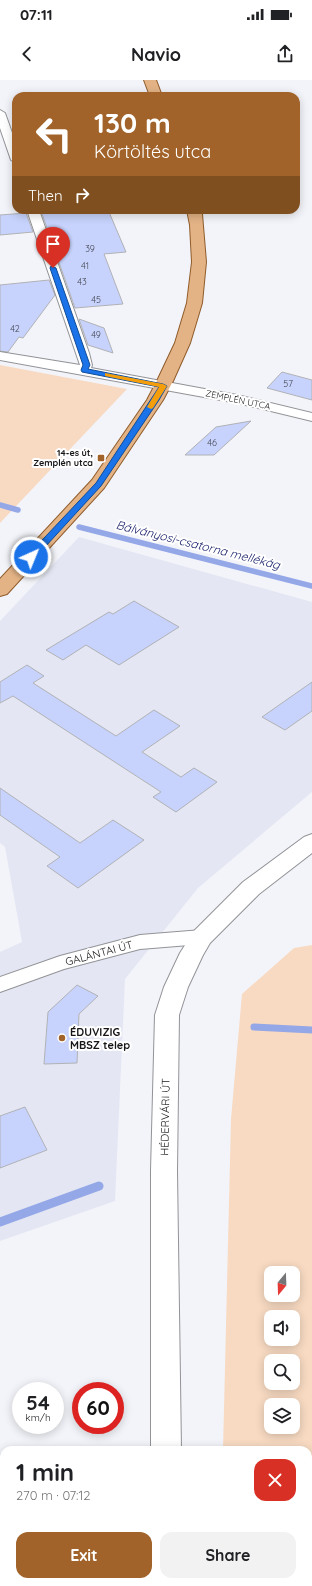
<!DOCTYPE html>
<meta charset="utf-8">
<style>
:root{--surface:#fff;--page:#f2f2f2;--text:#202124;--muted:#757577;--accent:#a16329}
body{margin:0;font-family:Quicksand,sans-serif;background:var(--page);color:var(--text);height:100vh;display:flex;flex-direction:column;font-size:15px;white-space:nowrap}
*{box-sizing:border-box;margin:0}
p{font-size:13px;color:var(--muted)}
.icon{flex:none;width:22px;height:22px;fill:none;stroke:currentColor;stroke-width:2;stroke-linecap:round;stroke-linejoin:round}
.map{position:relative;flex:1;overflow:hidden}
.panel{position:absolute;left:0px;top:1366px;width:312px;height:140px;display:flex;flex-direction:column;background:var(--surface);border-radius:12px 12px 0 0;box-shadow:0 2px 10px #0003}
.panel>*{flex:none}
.top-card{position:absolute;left:12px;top:12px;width:288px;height:122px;border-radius:12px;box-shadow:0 2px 10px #0003;background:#a16329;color:#fff;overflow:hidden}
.needle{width:26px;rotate:199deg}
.fabs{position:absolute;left:264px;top:1186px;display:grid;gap:8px}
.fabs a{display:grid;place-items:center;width:36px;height:36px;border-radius:8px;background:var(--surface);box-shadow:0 2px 10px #0003;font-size:20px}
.speed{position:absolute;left:12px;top:1302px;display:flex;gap:8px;font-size:20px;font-weight:700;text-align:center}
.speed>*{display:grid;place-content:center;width:52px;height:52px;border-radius:50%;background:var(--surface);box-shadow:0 2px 10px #0003;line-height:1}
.speed small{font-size:10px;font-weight:400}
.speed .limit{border:6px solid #d22;background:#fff;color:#111}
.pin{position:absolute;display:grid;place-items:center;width:34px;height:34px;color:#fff;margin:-41px -17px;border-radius:50% 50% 50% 0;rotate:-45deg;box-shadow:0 0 4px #0007}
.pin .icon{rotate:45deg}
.me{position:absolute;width:44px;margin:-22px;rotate:44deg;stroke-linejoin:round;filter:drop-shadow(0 0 3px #0008)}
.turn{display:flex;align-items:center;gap:14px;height:84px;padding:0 16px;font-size:18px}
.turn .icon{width:52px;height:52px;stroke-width:2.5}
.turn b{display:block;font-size:28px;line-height:34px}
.then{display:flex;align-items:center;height:38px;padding:0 16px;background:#0003;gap:8px;font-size:15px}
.round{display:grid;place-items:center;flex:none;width:42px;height:42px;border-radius:12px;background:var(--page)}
.summary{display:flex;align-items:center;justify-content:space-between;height:68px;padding:0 16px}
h1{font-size:24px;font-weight:700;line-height:30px}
.cta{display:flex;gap:8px;margin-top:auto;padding:8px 16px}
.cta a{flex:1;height:46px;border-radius:12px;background:var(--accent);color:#fff;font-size:16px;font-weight:700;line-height:46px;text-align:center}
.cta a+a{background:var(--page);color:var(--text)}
.status{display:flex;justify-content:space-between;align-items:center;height:28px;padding:0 20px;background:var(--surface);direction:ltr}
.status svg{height:11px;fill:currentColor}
header{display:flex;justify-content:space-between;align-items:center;height:52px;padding:0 16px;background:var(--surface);font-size:18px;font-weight:700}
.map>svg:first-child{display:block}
.built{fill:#e4e7f3}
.green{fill:#f8dac2;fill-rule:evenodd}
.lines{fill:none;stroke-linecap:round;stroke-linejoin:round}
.stream-far2{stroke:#94a7e7;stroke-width:5.5}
.stream-far1{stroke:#94a7e7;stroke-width:7}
.stream{stroke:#94a7e7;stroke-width:9}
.building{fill:#c7d3fc;stroke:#b1b2b6}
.street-casing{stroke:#929397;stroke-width:2}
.secondary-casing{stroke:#929397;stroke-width:2}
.primary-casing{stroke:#8f5b2a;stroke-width:2}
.street{fill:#fff;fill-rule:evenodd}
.secondary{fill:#fff;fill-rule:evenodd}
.primary{fill:#e3b385;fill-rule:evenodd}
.route{fill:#1a73e8;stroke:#114b97}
.slow{fill:#f59e0b}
.poi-dot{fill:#a16329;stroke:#fff;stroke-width:1.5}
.labels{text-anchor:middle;stroke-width:4;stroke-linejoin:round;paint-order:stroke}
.number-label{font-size:9px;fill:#424551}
.far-street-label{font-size:9px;fill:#161618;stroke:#fff}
.far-poi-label{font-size:9px;font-weight:bold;fill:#161618;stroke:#fff;text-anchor:end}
.street-label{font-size:11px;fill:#161618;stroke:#fff}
.poi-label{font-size:11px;font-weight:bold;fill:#161618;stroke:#fff;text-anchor:start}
.water-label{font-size:12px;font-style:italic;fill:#1b226b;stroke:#fff}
</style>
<div class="status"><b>07:11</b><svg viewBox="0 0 49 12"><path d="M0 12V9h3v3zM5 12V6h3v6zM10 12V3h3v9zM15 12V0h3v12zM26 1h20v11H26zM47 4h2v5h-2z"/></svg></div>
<header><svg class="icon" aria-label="back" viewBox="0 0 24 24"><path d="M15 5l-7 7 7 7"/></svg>Navio<svg class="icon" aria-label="share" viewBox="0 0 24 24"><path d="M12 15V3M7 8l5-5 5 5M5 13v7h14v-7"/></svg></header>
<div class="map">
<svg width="312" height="1506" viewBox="0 0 312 1506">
<rect width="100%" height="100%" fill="#f3f4f9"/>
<path class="built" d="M79 457 312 522V712L198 808 125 899 115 1121 0 1161V872L22 862 5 767 0 763V541Z"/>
<g class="green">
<path d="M0 285 127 309 0 443Z"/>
<path d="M312 865V1506H220V1502H308V1370H223L231 1039 242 914 294 868ZM271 1193H293V1215H271ZM271 1237H293V1259H271ZM271 1281H293V1303H271ZM271 1325H293V1347H271Z"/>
</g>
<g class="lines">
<g class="stream-far2">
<path d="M0 425 18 430"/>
<path d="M79 447 312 506"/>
</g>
<path class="stream-far1" d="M254 947 312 950"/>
<path class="stream" d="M0 1142 99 1106"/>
</g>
<g class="building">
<path d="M57 130H83L95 133 109 132 126 172 104 174 123 224 75 228 41 131Z"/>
<path d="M26 133 33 152 0 155V135Z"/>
<path d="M49 200 55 215 23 258 19 257 8 272 0 271V205Z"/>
<path d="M79 239 104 248 113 273 88 265Z"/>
<path d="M282 292 312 300V320L267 308Z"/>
<path d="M251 341 214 375H185L216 347Z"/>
<path d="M134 521 179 547 119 585 86 565 63 580 46 570 109 532 113 534Z"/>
<path d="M27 585 44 596 33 603 116 656 154 630 180 646 142 672 181 697 194 688 217 702 176 732 153 717 161 712 13 616 0 623V602Z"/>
<path d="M312 602V631L285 650 262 637Z"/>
<path d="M0 708 80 763 113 740 144 760 78 808 47 786 60 777 0 735Z"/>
<path d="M77 905 98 916 79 934 77 983 44 984 48 932Z"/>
<path d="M25 1027 47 1070 0 1088V1036Z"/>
</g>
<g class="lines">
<defs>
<g id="street">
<path d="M0 30 5 33 16 64V83L11 80 0 48Z"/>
<path d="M27 130H39L89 273 92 285 91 288 237 315 312 333V341L237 323 0 280V272L80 285Z"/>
<path d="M202 850 209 852 212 857 209 862 202 864 140 869 64 889 0 912V897L60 876 140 855Z"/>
</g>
<g id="secondary">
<path d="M312 754V773L259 814 210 863 203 875 188 907 179 935 177 1091 181 1370H151V1091L155 935 164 907 180 873 194 851 243 802 304 757Z"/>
<rect x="150" y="1502" width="32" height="4"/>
</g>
<g id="primary">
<path d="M144 0H156L162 16H150Z"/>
<path d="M187 130H201L202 134 206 182 202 223 190 263 173 301 163 320 104 408 7 514 0 516V499L92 400 147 320 157 301 175 263 187 223 192 182 190 145Z"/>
</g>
</defs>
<use href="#street" class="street-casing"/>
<use href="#secondary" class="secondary-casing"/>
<use href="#primary" class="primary-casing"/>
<use href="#street" class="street"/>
<use href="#secondary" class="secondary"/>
<use href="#primary" class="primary"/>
</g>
<path class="route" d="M51 186 56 188 90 285 88 289 163 304 167 306 159 320 101 406 34 479H31L27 477 28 475 96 403 159 307 82 292 81 290 83 285 50 188Z"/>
<path class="slow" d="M105 293 163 304 167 306 153 328 151 329 147 327 159 307 105 296Z"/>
<g class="poi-dot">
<rect x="97" y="374" width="8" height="8" rx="2"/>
<circle cx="62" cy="958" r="4"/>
</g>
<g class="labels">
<g class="number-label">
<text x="90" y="172">39</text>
<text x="85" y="189">41</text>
<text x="82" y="205">43</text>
<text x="96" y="223">45</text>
<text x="15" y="252">42</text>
<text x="96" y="258">49</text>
<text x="288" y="307">57</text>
<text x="212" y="366">46</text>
</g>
<g class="far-street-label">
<text transform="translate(238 320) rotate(12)" y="3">ZEMPLÉN UTCA</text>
</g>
<g class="far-poi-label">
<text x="93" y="376">14-es út,<tspan x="93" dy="10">Zemplén utca</tspan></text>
</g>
<g class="street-label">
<text transform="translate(99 873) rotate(-15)" y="4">GALÁNTAI ÚT</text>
<text transform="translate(165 1037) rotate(-89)" y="4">HÉDERVÁRI ÚT</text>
</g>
<g class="poi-label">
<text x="70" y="956">ÉDUVIZIG<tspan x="70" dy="13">MBSZ telep</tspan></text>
</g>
<g class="water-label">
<text transform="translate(198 465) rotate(14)" y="4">Bálványosi-csatorna mellékág</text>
</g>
</g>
</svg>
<div class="fabs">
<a><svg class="needle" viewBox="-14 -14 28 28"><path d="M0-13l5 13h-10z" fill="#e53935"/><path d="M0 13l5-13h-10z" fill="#757577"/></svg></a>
<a><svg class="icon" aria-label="sound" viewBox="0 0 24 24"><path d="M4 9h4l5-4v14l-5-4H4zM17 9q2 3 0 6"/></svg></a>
<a><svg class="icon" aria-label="search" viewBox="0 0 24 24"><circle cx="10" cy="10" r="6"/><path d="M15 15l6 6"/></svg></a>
<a><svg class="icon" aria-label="layers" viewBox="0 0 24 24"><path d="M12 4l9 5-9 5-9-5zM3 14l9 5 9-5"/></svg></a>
</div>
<div class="speed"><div>54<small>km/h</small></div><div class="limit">60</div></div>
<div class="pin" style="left:53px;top:188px;background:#d93025"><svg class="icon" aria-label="arrive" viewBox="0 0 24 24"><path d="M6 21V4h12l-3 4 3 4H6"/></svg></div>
<svg class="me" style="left:31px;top:477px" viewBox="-20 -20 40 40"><circle r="17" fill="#1a73e8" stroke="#fff" stroke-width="3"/><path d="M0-11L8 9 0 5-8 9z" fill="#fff"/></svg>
<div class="top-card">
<div class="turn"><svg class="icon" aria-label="left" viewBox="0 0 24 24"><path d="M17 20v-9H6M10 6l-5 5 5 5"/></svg><div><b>130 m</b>Körtöltés utca</div></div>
<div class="then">Then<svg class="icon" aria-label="right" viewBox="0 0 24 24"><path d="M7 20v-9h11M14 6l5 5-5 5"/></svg></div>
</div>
<section class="panel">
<div class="summary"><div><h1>1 min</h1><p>270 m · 07:12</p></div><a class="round" style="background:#d93025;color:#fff"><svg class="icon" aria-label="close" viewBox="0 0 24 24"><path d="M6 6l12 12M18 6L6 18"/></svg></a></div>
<div class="cta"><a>Exit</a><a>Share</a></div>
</section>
</div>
